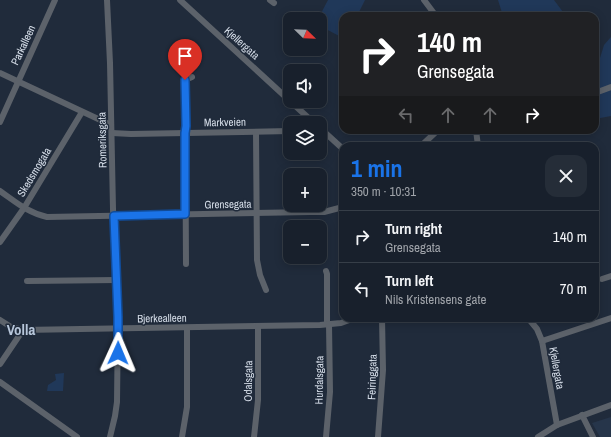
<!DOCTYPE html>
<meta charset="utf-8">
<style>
:root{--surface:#18202c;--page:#252d38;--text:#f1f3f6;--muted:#9fa3a9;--line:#363e48;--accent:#1a73e8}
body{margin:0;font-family:"Archivo Narrow",sans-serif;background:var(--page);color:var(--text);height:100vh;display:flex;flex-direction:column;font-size:15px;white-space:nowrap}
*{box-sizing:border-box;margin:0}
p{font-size:13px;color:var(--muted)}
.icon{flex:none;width:22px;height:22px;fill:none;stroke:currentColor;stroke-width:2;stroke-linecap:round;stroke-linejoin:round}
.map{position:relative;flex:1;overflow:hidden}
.drawer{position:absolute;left:339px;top:142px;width:260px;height:180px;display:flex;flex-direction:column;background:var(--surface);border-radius:12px;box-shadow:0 2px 10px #0003,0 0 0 1px var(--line)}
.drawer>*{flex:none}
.hud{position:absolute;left:339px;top:12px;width:260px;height:122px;border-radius:12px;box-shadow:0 2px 10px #0003,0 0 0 1px var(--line);background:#202124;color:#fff;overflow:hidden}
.needle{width:26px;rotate:113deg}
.buttons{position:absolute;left:283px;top:12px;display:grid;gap:8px}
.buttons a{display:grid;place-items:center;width:44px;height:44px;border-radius:8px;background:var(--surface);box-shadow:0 2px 10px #0003,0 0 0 1px var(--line);font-size:20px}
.pin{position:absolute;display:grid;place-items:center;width:34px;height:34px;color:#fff;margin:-41px -17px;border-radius:50% 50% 50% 0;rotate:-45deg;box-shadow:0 0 4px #0007}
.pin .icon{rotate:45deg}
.me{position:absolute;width:44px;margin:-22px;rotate:1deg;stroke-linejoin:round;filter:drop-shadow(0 0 3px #0008)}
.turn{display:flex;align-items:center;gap:14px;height:84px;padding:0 12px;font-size:18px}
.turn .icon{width:52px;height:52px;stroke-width:2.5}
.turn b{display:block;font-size:28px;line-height:34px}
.lanes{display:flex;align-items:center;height:38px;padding:0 12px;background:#0003;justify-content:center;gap:20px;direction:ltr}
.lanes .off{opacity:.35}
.round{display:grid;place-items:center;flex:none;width:42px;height:42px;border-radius:12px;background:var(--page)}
.summary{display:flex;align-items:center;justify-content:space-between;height:68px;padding:0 12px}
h1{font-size:24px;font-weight:700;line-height:30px;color:var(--accent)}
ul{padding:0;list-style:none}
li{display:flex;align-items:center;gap:12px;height:52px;padding:0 12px;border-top:1px solid var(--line)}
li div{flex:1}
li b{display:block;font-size:15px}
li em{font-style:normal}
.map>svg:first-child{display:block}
.built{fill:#26354a}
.green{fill:#203859}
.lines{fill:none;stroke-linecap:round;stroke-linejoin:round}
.minor{stroke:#5c626a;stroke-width:6}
.route-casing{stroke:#114b97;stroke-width:10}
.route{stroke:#1a73e8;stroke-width:7}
.labels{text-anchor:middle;stroke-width:3;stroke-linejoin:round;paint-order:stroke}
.street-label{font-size:11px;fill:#d5dde8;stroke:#202b3b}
.district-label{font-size:15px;font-weight:bold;fill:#b7c6da;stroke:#202b3b}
</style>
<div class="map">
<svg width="611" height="437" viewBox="0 0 611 437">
<rect width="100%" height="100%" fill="#202b3b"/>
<path class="built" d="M611 417V437H600L592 423Z"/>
<g class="green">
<path d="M328 0H365L357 16H343V38L320 26V19H318Z"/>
<path d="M498 0H554L566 16H503Z"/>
<path d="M611 37V116L595 119 597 109H595V53L600 58 604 45Z"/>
<path d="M64 373 63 391H47L48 385 56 380 55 374Z"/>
</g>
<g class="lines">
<g class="minor">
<path d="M107 0 110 63 113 209 118 317 117 402 115 416 110 437"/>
<path d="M180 0 290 101"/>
<path d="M270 0 274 3"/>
<path d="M424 0 436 16"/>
<path d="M0 73 111 125"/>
<path d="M595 93 611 87"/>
<path d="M290 101 314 123"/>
<path d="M0 122 55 0"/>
<path d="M320 128 343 149"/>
<path d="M476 130 478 146"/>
<path d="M256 132 257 260 260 275 266 290"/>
<path d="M112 133 131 134 290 131"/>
<path d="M421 146 438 130"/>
<path d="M0 191C16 202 28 213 47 217L310 212H324L343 207"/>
<path d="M0 242 24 208 82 112"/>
<path d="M186 264 185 80 192 77"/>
<path d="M326 271 327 274V324"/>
<path d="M602 279 611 276"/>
<path d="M27 281 117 280"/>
<path d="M528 318 537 329 542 341 557 425"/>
<path d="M0 320 11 327 23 330 320 325 341 323 355 318"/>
<path d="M542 341 611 318"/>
<path d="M0 364 23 330"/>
<path d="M0 382 77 437"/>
<path d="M582 415 593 437"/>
<path d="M182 437 187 407V328"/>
<path d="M254 437 258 400V326"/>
<path d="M326 437 330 392 329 324"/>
<path d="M378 437 383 370 382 318"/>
<path d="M538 437 557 425 611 405"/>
</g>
</g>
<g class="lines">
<defs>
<path id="route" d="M118 353V317L114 216 185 214V133L186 126 185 80"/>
</defs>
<use href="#route" class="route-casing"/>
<use href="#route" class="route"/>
</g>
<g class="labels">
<g class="street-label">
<text transform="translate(242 43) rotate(42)" y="4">Kjellergata</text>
<text transform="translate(23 45) rotate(-65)" y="4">Parkalleen</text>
<text transform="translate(225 122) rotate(-1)" y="4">Markveien</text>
<text transform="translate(102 140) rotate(-91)" y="4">Romeriksgata</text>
<text transform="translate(34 172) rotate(-59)" y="4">Skedsmogata</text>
<text transform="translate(228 204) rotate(-1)" y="4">Grensegata</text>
<text transform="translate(162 318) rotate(-1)" y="4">Bjerkealleen</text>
<text transform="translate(557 368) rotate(80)" y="4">Kjellergata</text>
<text transform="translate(372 377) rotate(-88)" y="4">Feiringgata</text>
<text transform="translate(319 380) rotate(-89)" y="4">Hurdalsgata</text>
<text transform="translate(248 381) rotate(-89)" y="4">Odalsgata</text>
</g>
<g class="district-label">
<text x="21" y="335">Volla</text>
</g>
</g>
</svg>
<div class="buttons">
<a><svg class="needle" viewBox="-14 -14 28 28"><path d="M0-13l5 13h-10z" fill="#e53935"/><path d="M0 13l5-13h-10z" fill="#9fa3a9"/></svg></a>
<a><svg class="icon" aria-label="sound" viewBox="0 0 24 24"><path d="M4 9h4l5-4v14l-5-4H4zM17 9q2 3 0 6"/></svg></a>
<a><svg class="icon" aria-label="layers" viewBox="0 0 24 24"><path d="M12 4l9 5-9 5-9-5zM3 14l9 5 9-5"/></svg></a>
<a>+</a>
<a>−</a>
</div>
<div class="pin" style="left:185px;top:80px;background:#d93025"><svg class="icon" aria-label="arrive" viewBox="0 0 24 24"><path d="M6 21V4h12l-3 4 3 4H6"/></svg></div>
<svg class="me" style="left:118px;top:353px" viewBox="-20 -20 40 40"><path d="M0-17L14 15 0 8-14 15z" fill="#1a73e8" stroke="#fff" stroke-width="4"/></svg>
<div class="hud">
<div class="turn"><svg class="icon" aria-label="right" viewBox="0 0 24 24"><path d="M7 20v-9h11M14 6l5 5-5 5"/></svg><div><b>140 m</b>Grensegata</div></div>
<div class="lanes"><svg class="icon off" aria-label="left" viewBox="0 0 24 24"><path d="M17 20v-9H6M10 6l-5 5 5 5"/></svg><svg class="icon off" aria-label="ahead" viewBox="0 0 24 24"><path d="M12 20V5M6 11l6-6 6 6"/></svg><svg class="icon off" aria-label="ahead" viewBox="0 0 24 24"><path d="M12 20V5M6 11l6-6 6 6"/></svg><svg class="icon" aria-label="right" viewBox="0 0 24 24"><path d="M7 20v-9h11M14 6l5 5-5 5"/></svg></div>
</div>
<section class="drawer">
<div class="summary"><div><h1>1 min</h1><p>350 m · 10:31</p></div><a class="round"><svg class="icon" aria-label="close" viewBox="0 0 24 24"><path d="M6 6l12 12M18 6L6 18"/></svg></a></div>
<ul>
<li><svg class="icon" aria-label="right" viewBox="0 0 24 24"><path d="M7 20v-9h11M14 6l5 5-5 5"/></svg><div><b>Turn right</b><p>Grensegata</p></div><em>140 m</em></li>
<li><svg class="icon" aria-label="left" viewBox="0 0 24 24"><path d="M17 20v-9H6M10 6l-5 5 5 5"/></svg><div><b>Turn left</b><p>Nils Kristensens gate</p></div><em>70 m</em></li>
</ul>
</section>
</div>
